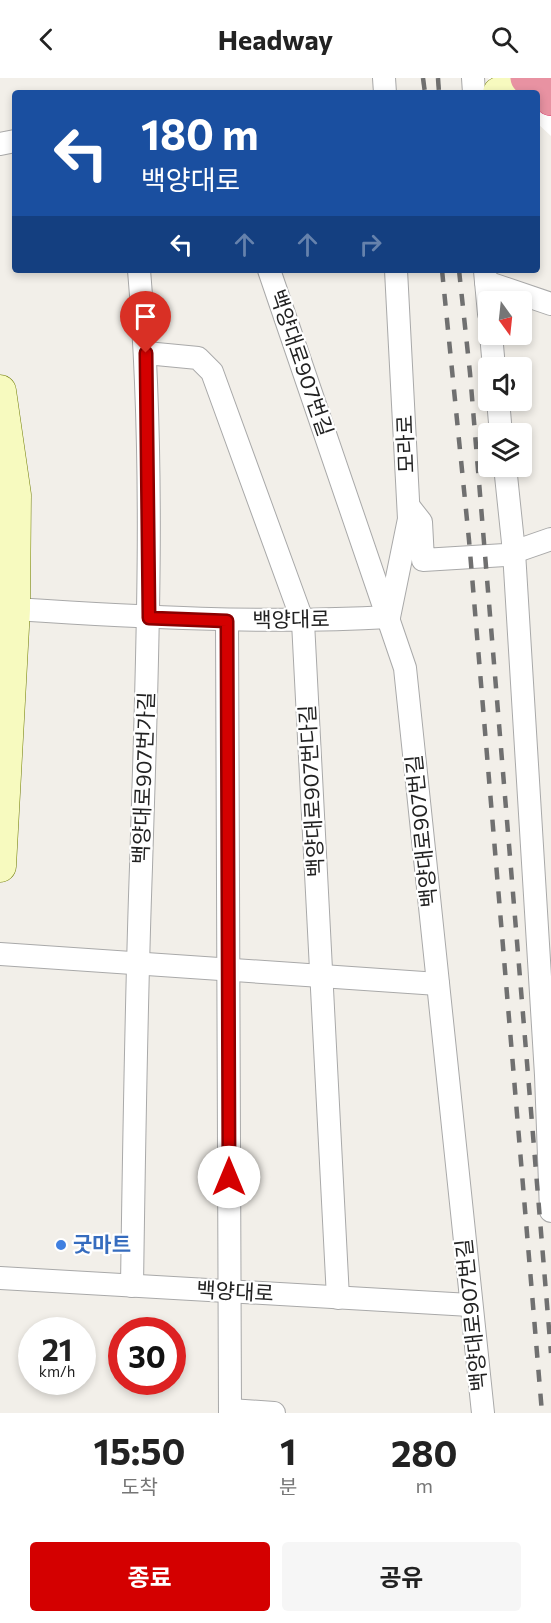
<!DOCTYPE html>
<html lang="ko">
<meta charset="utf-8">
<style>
:root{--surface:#fff;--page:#f6f6f6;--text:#222;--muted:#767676;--accent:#d40000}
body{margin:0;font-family:Commissioner,"Noto Sans KR",sans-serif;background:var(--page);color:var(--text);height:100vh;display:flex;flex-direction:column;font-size:22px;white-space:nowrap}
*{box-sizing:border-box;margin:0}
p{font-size:20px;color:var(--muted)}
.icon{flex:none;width:33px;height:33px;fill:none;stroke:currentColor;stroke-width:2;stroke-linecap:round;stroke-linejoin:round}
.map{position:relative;height:1335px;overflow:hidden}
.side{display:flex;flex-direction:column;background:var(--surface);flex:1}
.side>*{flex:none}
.banner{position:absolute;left:12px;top:12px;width:528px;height:183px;border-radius:6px;box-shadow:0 3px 9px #0003;background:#1a4fa0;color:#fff;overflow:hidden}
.needle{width:39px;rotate:165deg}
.tools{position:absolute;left:478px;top:213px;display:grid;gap:12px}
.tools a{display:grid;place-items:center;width:54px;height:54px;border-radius:6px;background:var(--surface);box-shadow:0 3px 9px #0003;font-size:30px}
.speed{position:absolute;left:18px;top:1239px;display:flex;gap:12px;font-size:30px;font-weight:700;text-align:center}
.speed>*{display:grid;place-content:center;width:78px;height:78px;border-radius:50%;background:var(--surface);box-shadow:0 3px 9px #0003;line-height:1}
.speed small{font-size:15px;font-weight:400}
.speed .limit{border:9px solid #d22;background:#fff;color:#111}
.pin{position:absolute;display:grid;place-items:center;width:51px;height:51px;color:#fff;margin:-62px -26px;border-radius:50% 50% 50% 0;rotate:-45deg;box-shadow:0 0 6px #0007}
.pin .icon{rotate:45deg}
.me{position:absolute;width:66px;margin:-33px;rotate:0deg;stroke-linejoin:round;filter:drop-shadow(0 0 4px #0008)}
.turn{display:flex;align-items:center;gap:21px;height:126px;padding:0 30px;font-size:27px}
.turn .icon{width:78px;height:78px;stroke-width:2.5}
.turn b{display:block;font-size:42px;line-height:51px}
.lanes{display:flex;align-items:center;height:57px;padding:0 30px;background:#0003;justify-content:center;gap:30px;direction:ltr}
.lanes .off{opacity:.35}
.eta{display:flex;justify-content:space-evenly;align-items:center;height:102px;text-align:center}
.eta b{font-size:36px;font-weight:700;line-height:42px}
.button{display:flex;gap:12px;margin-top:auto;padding:12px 30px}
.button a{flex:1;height:69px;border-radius:6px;background:var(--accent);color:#fff;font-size:24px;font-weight:700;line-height:69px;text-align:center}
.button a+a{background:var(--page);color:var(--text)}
header{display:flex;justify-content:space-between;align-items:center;height:78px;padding:0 30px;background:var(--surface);font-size:27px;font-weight:700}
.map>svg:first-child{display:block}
.pier{fill:#fff}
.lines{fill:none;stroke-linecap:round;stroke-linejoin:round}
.street-casing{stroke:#a9a9a9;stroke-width:24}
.secondary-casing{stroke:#707d05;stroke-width:33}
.highway-casing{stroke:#dc2a67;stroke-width:34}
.street{stroke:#fff;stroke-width:22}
.secondary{stroke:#f7fabf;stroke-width:32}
.highway{stroke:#e892a2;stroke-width:33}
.rail{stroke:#707070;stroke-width:4.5;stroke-dasharray:12 12;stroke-linecap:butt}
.route-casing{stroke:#8a0000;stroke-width:15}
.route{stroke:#d40000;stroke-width:10}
.shop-dot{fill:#3f7fe0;stroke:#fff;stroke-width:2}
.labels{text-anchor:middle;stroke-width:4.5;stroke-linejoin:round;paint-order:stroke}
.street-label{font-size:21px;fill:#222;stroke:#fff}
.shop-label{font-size:21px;font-weight:bold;fill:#366cbe;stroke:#fff;text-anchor:start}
</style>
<header><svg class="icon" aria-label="back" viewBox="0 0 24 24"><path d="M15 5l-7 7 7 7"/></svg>Headway<svg class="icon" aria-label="search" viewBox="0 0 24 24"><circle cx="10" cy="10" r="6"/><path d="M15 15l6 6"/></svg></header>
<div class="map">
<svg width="551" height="1335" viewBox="0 0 551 1335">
<rect width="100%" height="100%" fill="#f2efe9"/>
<path class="pier" d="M488 0H551V58L537 45V15H504Z"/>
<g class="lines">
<defs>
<g id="street">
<path d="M384 0 385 15"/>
<path d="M473 0 474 15"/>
<path d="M0 66 15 63"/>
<path d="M269 192 405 590 483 1335"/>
<path d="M485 193 489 236"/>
<path d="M486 204 551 226"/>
<path d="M491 256 494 290"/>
<path d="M146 275 198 280 212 294 303 544 338 1220"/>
<path d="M498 322 501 356"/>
<path d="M505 388 514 474 546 997 551 1133"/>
<path d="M410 430 421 444 423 482 505 477 551 461"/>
<path d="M14 531C139 539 263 546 389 539L409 441 396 192"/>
<path d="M227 543 230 1335"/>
<path d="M0 876 438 906"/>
<path d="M0 1200 470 1227"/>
<path d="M132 1208C134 1068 136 928 141 789 147 590 156 390 139 192"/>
<path d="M230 1332 274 1335"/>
</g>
<g id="secondary">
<path d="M499 15 522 2"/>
<path d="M0 313 15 417 14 531 0 788"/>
</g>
<path id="highway" d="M527 0 551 21"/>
</defs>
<use href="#street" class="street-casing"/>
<use href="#secondary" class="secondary-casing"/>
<use href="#highway" class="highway-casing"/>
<use href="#street" class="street"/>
<use href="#secondary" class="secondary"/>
<use href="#highway" class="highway"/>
<g class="rail">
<path d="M423 0 425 15"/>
<path d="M438 0 439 15"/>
<path d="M442 192 469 462 542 1335"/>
<path d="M459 192 470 295 551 1275"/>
</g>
</g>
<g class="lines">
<defs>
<path id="route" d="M146 275 149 540 227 543 229 1099"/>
</defs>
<use href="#route" class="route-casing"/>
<use href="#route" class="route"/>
</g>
<circle class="shop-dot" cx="61" cy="1167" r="6"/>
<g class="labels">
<g class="street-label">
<text transform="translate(301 285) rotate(71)" y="7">백양대로907번길</text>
<text transform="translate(406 366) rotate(-92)" y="7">모라로</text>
<text transform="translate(291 542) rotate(-1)" y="7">백양대로</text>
<text transform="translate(144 700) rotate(-88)" y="7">백양대로907번가길</text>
<text transform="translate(312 713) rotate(-93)" y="7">백양대로907번다길</text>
<text transform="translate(422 753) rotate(-96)" y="7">백양대로907번길</text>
<text transform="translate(235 1214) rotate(3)" y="7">백양대로</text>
<text transform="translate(472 1237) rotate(-96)" y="7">백양대로907번길</text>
</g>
<g class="shop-label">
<text x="73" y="1174">굿마트</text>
</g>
</g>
</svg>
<div class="tools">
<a><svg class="needle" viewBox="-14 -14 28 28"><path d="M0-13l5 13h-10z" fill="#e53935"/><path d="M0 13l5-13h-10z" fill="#767676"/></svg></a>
<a><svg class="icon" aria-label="sound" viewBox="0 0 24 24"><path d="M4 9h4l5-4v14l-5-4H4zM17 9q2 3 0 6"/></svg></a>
<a><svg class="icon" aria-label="layers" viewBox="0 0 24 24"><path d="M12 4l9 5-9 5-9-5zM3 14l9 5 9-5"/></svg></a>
</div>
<div class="speed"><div>21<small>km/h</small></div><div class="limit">30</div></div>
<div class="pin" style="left:146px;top:275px;background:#d93025"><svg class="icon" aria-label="arrive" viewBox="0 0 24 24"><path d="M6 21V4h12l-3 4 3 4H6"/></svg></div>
<svg class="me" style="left:229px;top:1099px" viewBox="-20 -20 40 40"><circle r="19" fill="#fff"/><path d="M0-13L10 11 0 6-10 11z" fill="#d40000"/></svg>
<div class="banner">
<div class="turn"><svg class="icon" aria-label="left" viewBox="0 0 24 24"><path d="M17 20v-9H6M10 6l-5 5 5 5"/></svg><div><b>180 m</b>백양대로</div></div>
<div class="lanes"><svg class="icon" aria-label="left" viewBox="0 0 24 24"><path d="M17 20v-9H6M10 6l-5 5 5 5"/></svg><svg class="icon off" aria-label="ahead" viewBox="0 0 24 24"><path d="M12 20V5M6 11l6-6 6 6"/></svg><svg class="icon off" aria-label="ahead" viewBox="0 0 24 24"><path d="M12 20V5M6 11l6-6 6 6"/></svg><svg class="icon off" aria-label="right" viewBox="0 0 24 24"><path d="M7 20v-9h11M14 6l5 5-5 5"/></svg></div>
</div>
</div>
<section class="side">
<div class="eta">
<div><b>15:50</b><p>도착</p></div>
<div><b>1</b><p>분</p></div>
<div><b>280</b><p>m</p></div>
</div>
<div class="button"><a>종료</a><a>공유</a></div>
</section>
